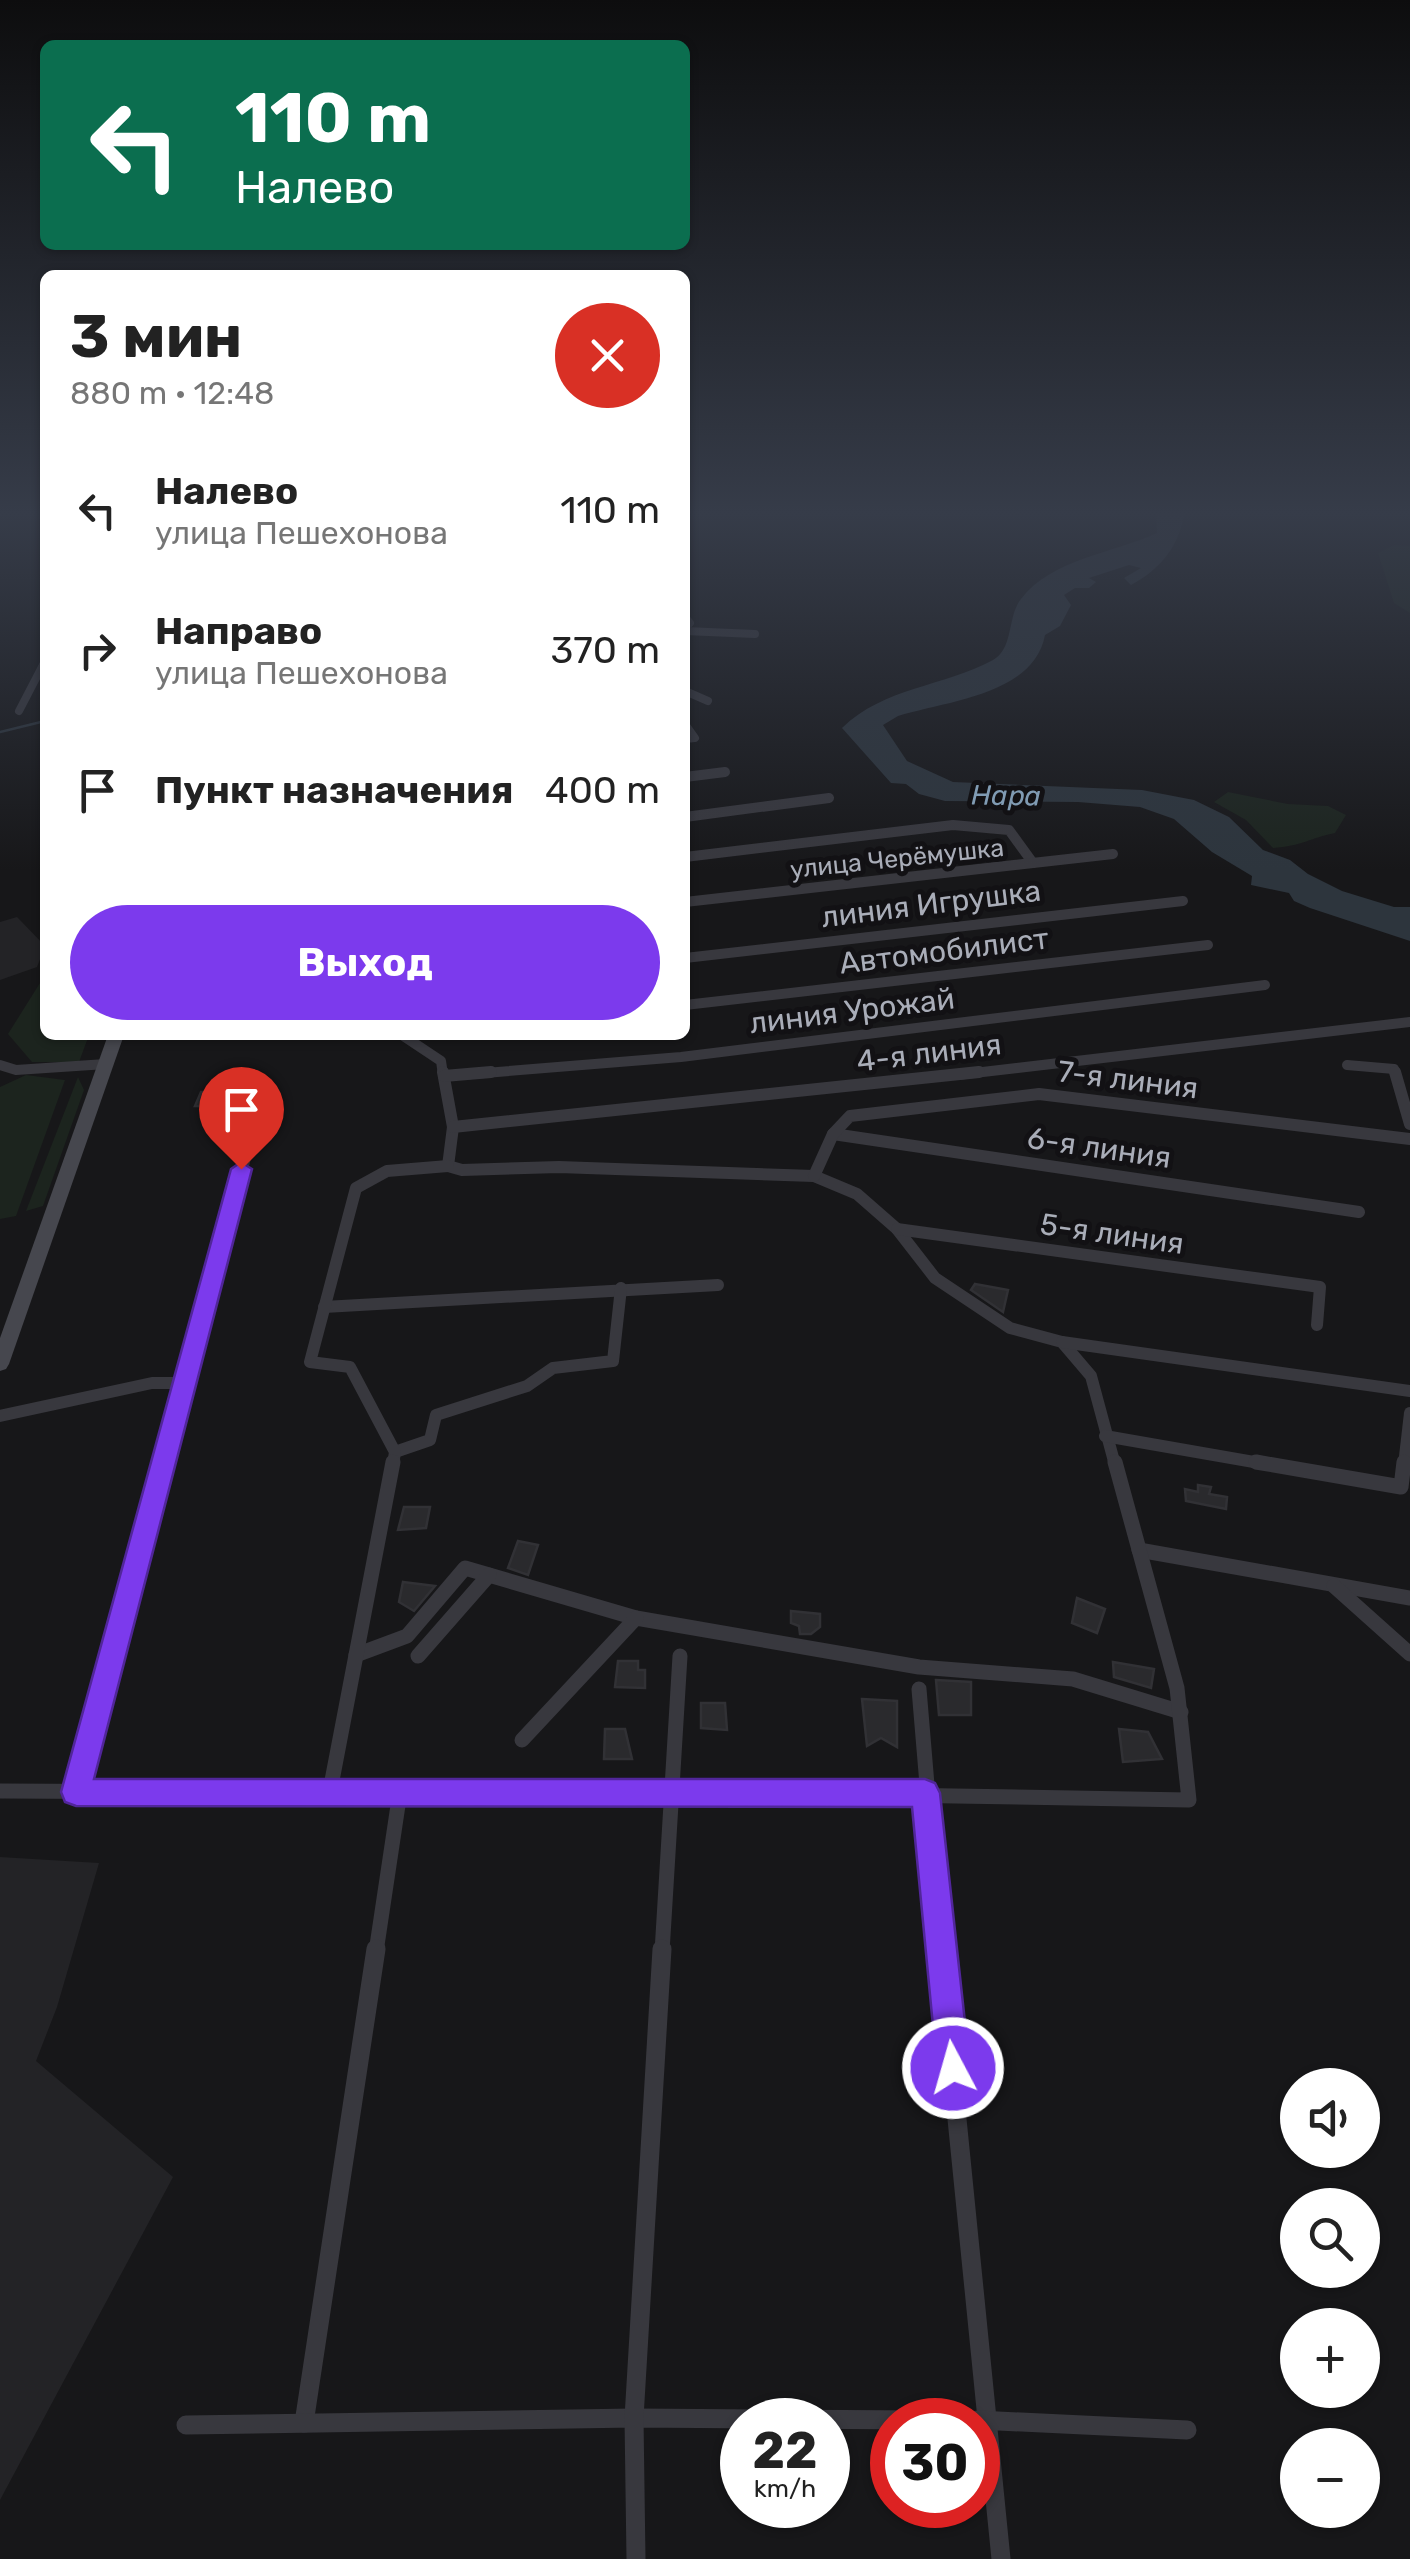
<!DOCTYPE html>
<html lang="ru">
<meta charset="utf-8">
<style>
:root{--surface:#fff;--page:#f2f2f2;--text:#222;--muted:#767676;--accent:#7c3aed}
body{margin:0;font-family:Rubik,sans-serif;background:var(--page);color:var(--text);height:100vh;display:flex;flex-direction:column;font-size:38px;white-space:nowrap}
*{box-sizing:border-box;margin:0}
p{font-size:32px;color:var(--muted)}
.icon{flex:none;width:55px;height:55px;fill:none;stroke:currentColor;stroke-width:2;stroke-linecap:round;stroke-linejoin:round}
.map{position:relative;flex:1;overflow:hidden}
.sheet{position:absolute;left:40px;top:270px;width:650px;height:770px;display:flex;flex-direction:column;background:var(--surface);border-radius:15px;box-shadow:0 2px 8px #0004}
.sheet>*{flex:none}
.banner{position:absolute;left:40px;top:40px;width:650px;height:210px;border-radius:15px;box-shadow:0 2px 8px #0004;background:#0b6e4f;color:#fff;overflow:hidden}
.tools{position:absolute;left:1280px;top:2068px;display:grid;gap:20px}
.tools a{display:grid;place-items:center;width:100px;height:100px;border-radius:50%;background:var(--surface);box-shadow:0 2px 8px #0004;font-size:50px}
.speed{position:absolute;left:720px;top:2398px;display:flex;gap:20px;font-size:50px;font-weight:700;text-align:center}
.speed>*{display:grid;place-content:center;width:130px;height:130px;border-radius:50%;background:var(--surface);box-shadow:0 2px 8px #0004;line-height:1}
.speed small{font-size:25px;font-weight:400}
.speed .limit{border:15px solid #d22;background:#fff;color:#111}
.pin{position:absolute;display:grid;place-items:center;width:85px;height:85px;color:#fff;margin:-102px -42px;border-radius:50% 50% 50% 0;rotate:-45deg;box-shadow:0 0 10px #0007}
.pin .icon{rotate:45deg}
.me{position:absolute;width:110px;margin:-55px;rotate:354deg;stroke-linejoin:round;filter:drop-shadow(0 0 8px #0008)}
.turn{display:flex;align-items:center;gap:35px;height:210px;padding:0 30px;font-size:45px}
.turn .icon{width:130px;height:130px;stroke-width:2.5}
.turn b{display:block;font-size:70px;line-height:85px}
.round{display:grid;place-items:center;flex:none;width:105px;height:105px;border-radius:52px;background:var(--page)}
.headline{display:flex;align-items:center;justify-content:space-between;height:170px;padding:0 30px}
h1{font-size:60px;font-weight:700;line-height:75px}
.primary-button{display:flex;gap:20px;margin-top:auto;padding:20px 30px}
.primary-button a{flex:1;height:115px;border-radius:60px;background:var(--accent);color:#fff;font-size:40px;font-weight:700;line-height:115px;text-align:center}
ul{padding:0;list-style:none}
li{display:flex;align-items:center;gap:30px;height:140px;padding:0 30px}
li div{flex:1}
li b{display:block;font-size:38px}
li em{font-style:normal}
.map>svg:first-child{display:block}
.built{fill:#232326}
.green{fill:#1c241e}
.water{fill:#2d353d}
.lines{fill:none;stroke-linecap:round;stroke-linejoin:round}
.stream{stroke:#2d353d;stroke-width:2.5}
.building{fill:#2a2a2d;stroke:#313135;stroke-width:2.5}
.minor-far4{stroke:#38383e;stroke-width:8}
.minor-far3{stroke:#38383e;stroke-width:10}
.minor-far2{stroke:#38383e;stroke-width:12}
.minor-far1{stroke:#38383e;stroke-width:15}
.minor{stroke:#38383e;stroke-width:19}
.secondary{fill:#46474e;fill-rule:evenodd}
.route{fill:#7c3aed;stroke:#51269a;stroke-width:2.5}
.labels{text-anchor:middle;stroke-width:10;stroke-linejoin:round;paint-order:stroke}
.far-street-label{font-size:25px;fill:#a9adb8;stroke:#121114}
.far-water-label{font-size:28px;font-style:italic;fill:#809bb3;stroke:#121114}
.street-label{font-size:30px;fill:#a9adb8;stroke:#121114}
</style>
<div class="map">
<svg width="1410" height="2559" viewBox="0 0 1410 2559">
<rect width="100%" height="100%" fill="#171719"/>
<g class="built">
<path d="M17 917 45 946 37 967 0 980V922Z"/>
<path d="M0 1857 99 1863 57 2007 36 2061 173 2177 0 2500Z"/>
</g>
<g class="green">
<path d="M1394 545 1410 546V613L1394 603 1378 553Z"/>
<path d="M1228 792 1288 804 1328 806 1346 815 1335 833C1310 838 1302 846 1273 848L1246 820 1214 802Z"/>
<path d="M45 975V1035H89L79 1062H32L8 1034Z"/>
<path d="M26 1075 65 1080 16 1216 0 1219V1087Z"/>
<path d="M78 1077 84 1090 43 1206 26 1211Z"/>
</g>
<path class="water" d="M1156 512H1184C1181 544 1160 570 1131 585L1124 578 1141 568 1129 565 1089 578 1096 582 1089 588H1075L1064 595 1071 605 1060 626 1045 635C1034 695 946 701 898 716L883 725 907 761 953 782 1142 790 1194 800 1229 817 1263 850 1290 860 1308 874 1342 891 1394 907H1410V941L1310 908 1294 901 1289 893 1251 885 1252 876 1212 852 1174 819 1140 807 1078 802 945 801 919 794 906 784 891 783 842 728C884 687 943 687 993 660 1014 648 1007 616 1021 599 1051 559 1114 553 1157 533Z"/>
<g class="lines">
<path class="stream" d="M0 732 45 721"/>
</g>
<g class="building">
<path d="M201 1092 243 1094 242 1107 195 1106Z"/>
<path d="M975 1284 1008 1290 1003 1312 971 1290Z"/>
<path d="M1198 1485 1211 1487 1209 1494 1227 1497 1226 1509 1186 1501 1185 1489 1198 1492Z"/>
<path d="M404 1507H430L426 1528 398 1530Z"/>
<path d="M518 1541 538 1545 528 1575 508 1568Z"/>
<path d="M403 1582 435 1586 414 1611 399 1602Z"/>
<path d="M1077 1598 1105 1609 1097 1633 1072 1623Z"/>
<path d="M791 1611 820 1614V1627L811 1634H800L799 1626 791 1623Z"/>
<path d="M618 1661H638V1670H645V1688L615 1687Z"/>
<path d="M1113 1662 1154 1669 1151 1688 1114 1677Z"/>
<path d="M936 1680 971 1682V1715H939Z"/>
<path d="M862 1699 897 1701V1747L881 1738 867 1746Z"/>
<path d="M701 1703H725L727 1730 701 1728Z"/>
<path d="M605 1729H625L632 1759H604Z"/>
<path d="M1119 1729 1148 1732 1162 1759 1123 1762Z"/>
</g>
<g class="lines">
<g class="minor-far4">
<path d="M685 617 690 623 685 628"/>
<path d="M685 631 755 634"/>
<path d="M685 691 708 701"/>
<path d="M19 711 45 661"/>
<path d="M685 724 695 738 685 739"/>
</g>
<g class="minor-far3">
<path d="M685 777 725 772"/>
<path d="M685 817 829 798"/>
<path d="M685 857 953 825 1009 830 1033 863"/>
<path d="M685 902 1113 854"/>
<path d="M685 958 1183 901"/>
<path d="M685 1005 1208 945"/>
<path d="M402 1035 441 1061 443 1075"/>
<path d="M0 1065 16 1070 106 1064"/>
<path d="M1347 1065 1394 1069 1396 1075"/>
<path d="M460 1075 681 1057 1265 985"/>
<path d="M957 1075 1410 1022"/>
</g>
<g class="minor-far2">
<path d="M443 1072 453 1127 448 1166 462 1170 559 1167 814 1176 857 1194 897 1229 935 1278 1010 1328 1062 1342 1091 1376 1115 1465"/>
<path d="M1395 1072 1410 1124"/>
<path d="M444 1076 491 1072"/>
<path d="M453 1127 979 1072"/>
<path d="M833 1134 1359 1212"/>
<path d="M814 1176 833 1134 850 1116 1039 1094 1410 1139"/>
<path d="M897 1229 1320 1287 1317 1325"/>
<path d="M324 1307 718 1285"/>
<path d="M1062 1342 1410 1391"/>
<path d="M0 1416 152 1383H184"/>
<path d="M1105 1436 1271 1465"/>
<path d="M395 1452 430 1440 436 1415 527 1386 553 1368 613 1361 621 1288"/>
<path d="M163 1465 261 1098"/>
<path d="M393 1465 395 1452 350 1367 310 1362 356 1188 387 1171 448 1166"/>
<path d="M1404 1465 1410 1413"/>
</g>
<g class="minor-far1">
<path d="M1256 1462 1401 1487 1404 1462"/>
<path d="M1139 1550 1410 1598"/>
<path d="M1334 1586 1410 1654"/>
<path d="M356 1655 407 1636 465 1568 636 1618 919 1667 1073 1679 1181 1712"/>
<path d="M418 1656 489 1575"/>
<path d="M919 1689 941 1952"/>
<path d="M522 1740 636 1618"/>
<path d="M0 1791 892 1795 1189 1800 1177 1688 1115 1462"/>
<path d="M330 1791 393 1462"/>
<path d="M76 1792 164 1462"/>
<path d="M376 1952 400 1792"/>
<path d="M662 1952 680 1656"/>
</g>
<g class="minor">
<path d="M940 1949 1001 2559"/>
<path d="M978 2420 1187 2430"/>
<path d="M304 2423 376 1949"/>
<path d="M186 2425 634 2418 923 2420"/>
<path d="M636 2559 634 2418 662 1949"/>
</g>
<path class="secondary" d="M108 1035H124L9 1364 6 1369 0 1371V1338Z"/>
</g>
<linearGradient id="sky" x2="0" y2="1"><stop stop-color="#0d0d0e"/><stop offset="0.59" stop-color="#363c49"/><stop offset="1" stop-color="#363c49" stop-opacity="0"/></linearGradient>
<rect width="1410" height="870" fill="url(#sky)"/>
<path class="route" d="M241 1162 252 1169 94 1779H925L935 1783 940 1793 970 2068 965 2079 953 2084 942 2079 937 2068 912 1807 76 1806 65 1802 61 1792 231 1169Z"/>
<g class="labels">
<g class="far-street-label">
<text transform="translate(897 858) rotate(-6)" y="9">улица Черёмушка</text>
</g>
<g class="far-water-label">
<text transform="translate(1006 795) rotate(1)" y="10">Нара</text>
</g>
<g class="street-label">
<text transform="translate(931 904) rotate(-7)" y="10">линия Игрушка</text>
<text transform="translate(944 951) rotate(-7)" y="10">Автомобилист</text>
<text transform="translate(852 1011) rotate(-7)" y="10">линия Урожай</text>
<text transform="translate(929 1053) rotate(-7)" y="10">4-я линия</text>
<text transform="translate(1128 1080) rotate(7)" y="10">7-я линия</text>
<text transform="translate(1099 1148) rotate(8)" y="10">6-я линия</text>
<text transform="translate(1112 1234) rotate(8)" y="10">5-я линия</text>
</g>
</g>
</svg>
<div class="tools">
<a><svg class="icon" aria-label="sound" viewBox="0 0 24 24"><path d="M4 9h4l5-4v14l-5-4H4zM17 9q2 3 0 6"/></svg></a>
<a><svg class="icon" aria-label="search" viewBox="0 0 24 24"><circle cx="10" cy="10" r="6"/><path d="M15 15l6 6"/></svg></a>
<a>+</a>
<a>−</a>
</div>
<div class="speed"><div>22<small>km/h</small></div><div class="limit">30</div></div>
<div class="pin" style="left:241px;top:1169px;background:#d93025"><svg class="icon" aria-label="arrive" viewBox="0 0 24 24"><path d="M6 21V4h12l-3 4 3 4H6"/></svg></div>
<svg class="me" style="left:953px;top:2068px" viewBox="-20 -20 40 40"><circle r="17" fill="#7c3aed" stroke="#fff" stroke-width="3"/><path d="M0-11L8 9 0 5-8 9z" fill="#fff"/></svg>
<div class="banner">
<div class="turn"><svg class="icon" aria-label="left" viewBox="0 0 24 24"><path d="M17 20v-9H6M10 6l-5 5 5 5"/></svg><div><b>110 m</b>Налево</div></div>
</div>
<section class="sheet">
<div class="headline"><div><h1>3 мин</h1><p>880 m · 12:48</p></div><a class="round" style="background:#d93025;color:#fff"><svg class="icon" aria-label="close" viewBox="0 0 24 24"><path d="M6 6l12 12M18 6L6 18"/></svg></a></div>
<ul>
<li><svg class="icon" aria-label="left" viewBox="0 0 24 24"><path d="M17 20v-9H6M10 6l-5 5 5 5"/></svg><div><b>Налево</b><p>улица Пешехонова</p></div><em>110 m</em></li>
<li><svg class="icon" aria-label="right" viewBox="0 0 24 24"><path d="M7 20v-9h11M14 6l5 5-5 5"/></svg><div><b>Направо</b><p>улица Пешехонова</p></div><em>370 m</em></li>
<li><svg class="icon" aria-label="arrive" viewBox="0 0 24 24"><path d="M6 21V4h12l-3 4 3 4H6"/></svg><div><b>Пункт назначения</b></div><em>400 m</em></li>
</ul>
<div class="primary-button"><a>Выход</a></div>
</section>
</div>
